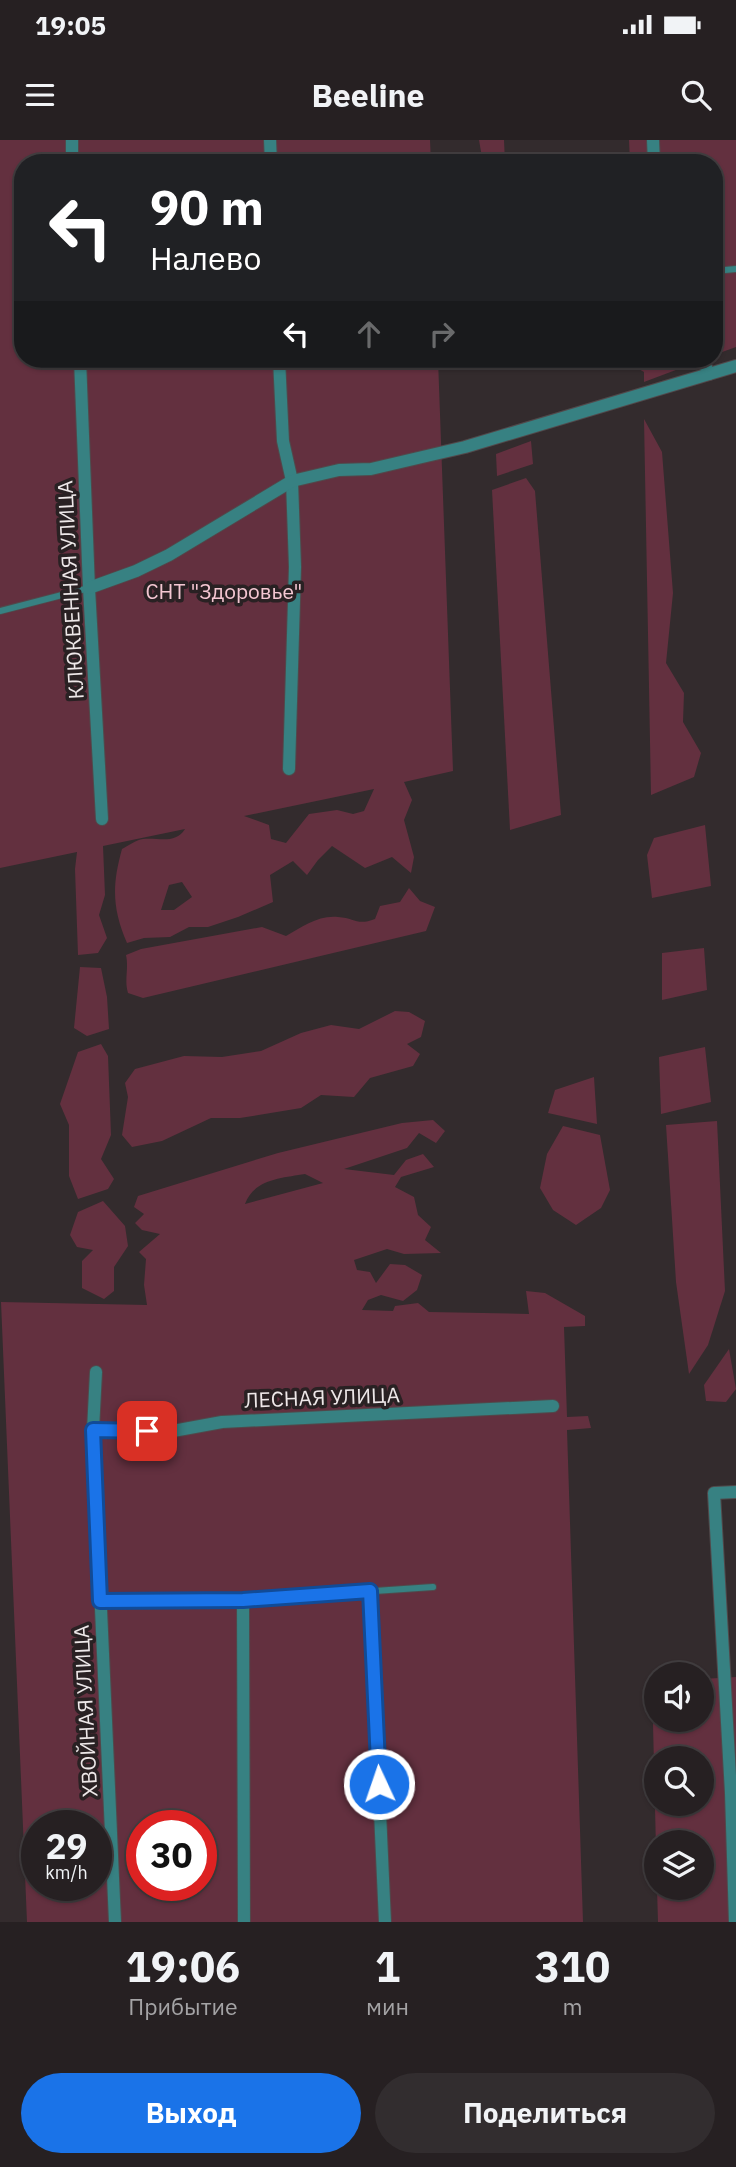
<!DOCTYPE html>
<html lang="ru">
<meta charset="utf-8">
<style>
:root{--surface:#262022;--page:#322d2f;--text:#f1f3f6;--muted:#a4a3a5;--line:#423e40;--accent:#1a73e8}
body{margin:0;font-family:"IBM Plex Sans",sans-serif;background:var(--page);color:var(--text);height:100vh;display:flex;flex-direction:column;font-size:26px;white-space:nowrap}
*{box-sizing:border-box;margin:0}
p{font-size:23px;color:var(--muted)}
.icon{flex:none;width:38px;height:38px;fill:none;stroke:currentColor;stroke-width:2;stroke-linecap:round;stroke-linejoin:round}
.map{position:relative;height:1782px;overflow:hidden}
.drawer{display:flex;flex-direction:column;background:var(--surface);flex:1}
.drawer>*{flex:none}
.top-card{position:absolute;left:14px;top:14px;width:709px;height:214px;border-radius:28px;box-shadow:0 2px 5px #0004,0 0 0 2px var(--line);background:#202124;color:#fff;overflow:hidden}
.controls{position:absolute;left:644px;top:1522px;display:grid;gap:14px}
.controls a{display:grid;place-items:center;width:70px;height:70px;border-radius:50%;background:var(--surface);box-shadow:0 2px 5px #0004,0 0 0 2px var(--line);font-size:35px}
.speed{position:absolute;left:21px;top:1670px;display:flex;gap:14px;font-size:35px;font-weight:700;text-align:center}
.speed>*{display:grid;place-content:center;width:91px;height:91px;border-radius:50%;background:var(--surface);box-shadow:0 2px 5px #0004,0 0 0 2px var(--line);line-height:1}
.speed small{font-size:18px;font-weight:400}
.speed .limit{border:10px solid #d22;background:#fff;color:#111}
.pin{position:absolute;display:grid;place-items:center;width:60px;height:60px;color:#fff;margin:-30px;border-radius:14px;box-shadow:0 4px 10px #0006}
.me{position:absolute;width:77px;margin:-38px;rotate:357deg;stroke-linejoin:round;filter:drop-shadow(0 0 5px #0008)}
.turn{display:flex;align-items:center;gap:24px;height:147px;padding:0 21px;font-size:32px}
.turn .icon{width:91px;height:91px;stroke-width:2.5}
.turn b{display:block;font-size:49px;line-height:60px}
.lanes{display:flex;align-items:center;height:66px;padding:0 21px;background:#0003;justify-content:center;gap:35px;direction:ltr}
.lanes .off{opacity:.35}
.eta{display:flex;justify-content:space-evenly;align-items:center;height:119px;text-align:center}
.eta b{font-size:42px;font-weight:800;line-height:49px}
.action{display:flex;gap:14px;margin-top:auto;padding:14px 21px}
.action a{flex:1;height:80px;border-radius:42px;background:var(--accent);color:#fff;font-size:28px;font-weight:800;line-height:80px;text-align:center}
.action a+a{background:var(--page);color:var(--text)}
.status{display:flex;justify-content:space-between;align-items:center;height:49px;padding:0 35px;background:var(--surface);direction:ltr}
.status svg{height:19px;fill:currentColor}
header{display:flex;justify-content:space-between;align-items:center;height:91px;padding:0 21px;background:var(--surface);font-size:32px;font-weight:800}
.map>svg:first-child{display:block}
.green{fill:#63303f;fill-rule:evenodd}
.lines{fill:none;stroke-linecap:round;stroke-linejoin:round}
.lane-casing{stroke:#51494b;stroke-width:8}
.street-casing{stroke:#51494b;stroke-width:14}
.lane{stroke:#378182;stroke-width:6}
.street{stroke:#378182;stroke-width:12}
.route-casing{stroke:#114b97;stroke-width:18}
.route{stroke:#1a73e8;stroke-width:12}
.labels{text-anchor:middle;stroke-width:7;stroke-linejoin:round;paint-order:stroke}
.street-label{font-size:21px;fill:#eee8e9;stroke:#292123}
.park-label{font-size:21px;fill:#f4c7d2;stroke:#292123}
</style>
<div class="status"><b>19:05</b><svg viewBox="0 0 49 12"><path d="M0 12V9h3v3zM5 12V6h3v6zM10 12V3h3v9zM15 12V0h3v12zM26 1h20v11H26zM47 4h2v5h-2z"/></svg></div>
<header><svg class="icon" aria-label="menu" viewBox="0 0 24 24"><path d="M4 6h16M4 12h16M4 18h16"/></svg>Beeline<svg class="icon" aria-label="search" viewBox="0 0 24 24"><circle cx="10" cy="10" r="6"/><path d="M15 15l6 6"/></svg></header>
<div class="map">
<svg width="736" height="1782" viewBox="0 0 736 1782">
<rect width="100%" height="100%" fill="#332b2d"/>
<g class="green">
<path d="M0 0H430L431 23H23V219H438L453 631 404 642 412 660 404 680 414 717 411 733 392 717 365 728 332 706 318 720 307 735 293 721 270 735 273 762 238 777 208 787H189L170 797 144 798 127 803C112 768 112 745 122 709 128 706 136 700 143 699 158 697 175 705 185 689L103 706 105 755 99 775 107 798 98 813 78 815 75 729 77 712 0 728ZM374 649 364 671 353 674 337 670 309 674 286 703 271 699 269 685 244 676ZM182 742 192 757 174 770H161L169 745Z"/>
<path d="M479 0H504L505 23H483Z"/>
<path d="M629 0H736V207L714 215V23H630Z"/>
<path d="M637 219H705L644 242V232L637 228Z"/>
<path d="M644 279 662 312 673 453 666 523 684 553 683 582 701 613 694 637 651 655Z"/>
<path d="M531 301 533 324 497 336 496 314Z"/>
<path d="M526 338 535 351 561 675 510 690 492 350Z"/>
<path d="M705 685 711 746 652 758 647 715 654 698Z"/>
<path d="M409 748 420 761 435 767 426 791 143 858 128 853C124 840 129 829 126 815L141 809 262 787 286 796C302 787 318 775 338 777 355 778 357 786 375 779L380 766 400 762Z"/>
<path d="M704 808 707 850 662 860V813Z"/>
<path d="M80 827 101 828 107 857 109 889 87 896 74 888Z"/>
<path d="M395 871 409 872 425 881 421 897 407 904 420 914 413 926 370 938 354 957 321 955 301 968 240 978H211L162 1001 132 1007 122 995 128 957 125 943 135 929 184 916 222 917 261 911 301 893 331 885 359 889Z"/>
<path d="M101 904 108 916 111 995 101 1019 114 1039 108 1049 78 1059 69 1036V985L60 964 78 912Z"/>
<path d="M705 907 711 962 661 974 659 917Z"/>
<path d="M594 937 597 984 548 973 555 950Z"/>
<path d="M433 980 445 991 436 1003 419 993 407 1008 344 1029 394 1035 406 1020 423 1014 434 1027 401 1037 395 1047 414 1057 418 1075 431 1087 425 1100 441 1113 404 1114 387 1109 354 1120 357 1130 370 1132 376 1143 390 1124 405 1125 422 1135 417 1150 403 1161 381 1155 368 1160 362 1170 393 1171 395 1166 418 1163 429 1172 529 1174 526 1151 545 1153 585 1176V1186L564 1187 567 1277 588 1276 591 1288 567 1290 583 1782H27L1 1162 147 1165 144 1145 146 1119 139 1112 160 1094 142 1090 135 1083 144 1074 134 1067 138 1056 278 1013 402 983ZM305 1034 323 1043 245 1064C254 1039 282 1038 305 1034ZM37 1685H96V1745H37ZM142 1685H201V1745H142Z"/>
<path d="M717 981 725 1151 708 1205 689 1234 676 1142 666 985Z"/>
<path d="M563 986 600 995 610 1050 601 1068 576 1085 553 1070 540 1048 547 1014Z"/>
<path d="M103 1061 125 1086 128 1106 114 1127V1151L104 1159 82 1148V1121L93 1110 77 1107 70 1095 78 1072Z"/>
<path d="M729 1209 736 1249 726 1262 706 1261 704 1245Z"/>
<path d="M736 1537V1782H658L657 1748H702V1703H656V1709L652 1542 656 1541V1580H702V1539ZM656 1619H702V1664H656Z"/>
</g>
<g class="lines">
<defs>
<g id="lane">
<path d="M714 131 736 129"/>
<path d="M0 471 89 448"/>
<path d="M100 1461 243 1460 433 1447"/>
</g>
<g id="street">
<path d="M72 0V23"/>
<path d="M270 0 271 23"/>
<path d="M653 0 654 23"/>
<path d="M80 219 89 448 102 679"/>
<path d="M279 219 283 301 292 341 295 427 289 629"/>
<path d="M702 219 709 234"/>
<path d="M89 448 136 431 169 415 292 341 339 330 371 329 465 307 736 226"/>
<path d="M96 1232 93 1290 115 1782"/>
<path d="M93 1290 173 1291 222 1282 553 1266"/>
<path d="M370 1451 385 1782"/>
<path d="M243 1460 244 1782"/>
<path d="M735 1782 731 1653 714 1353 736 1352"/>
</g>
</defs>
<use href="#lane" class="lane-casing"/>
<use href="#street" class="street-casing"/>
<use href="#lane" class="lane"/>
<use href="#street" class="street"/>
</g>
<g class="lines">
<defs>
<path id="route" d="M147 1291 93 1290 100 1461 243 1460 370 1451 379 1644"/>
</defs>
<use href="#route" class="route-casing"/>
<use href="#route" class="route"/>
</g>
<g class="labels">
<g class="street-label">
<text transform="translate(71 450) rotate(-93)" y="7">КЛЮКВЕННАЯ УЛИЦА</text>
<text transform="translate(322 1258) rotate(-2)" y="7">ЛЕСНАЯ УЛИЦА</text>
<text transform="translate(86 1571) rotate(-93)" y="7">ХВОЙНАЯ УЛИЦА</text>
</g>
<g class="park-label">
<text x="224" y="459">СНТ "Здоровье"</text>
</g>
</g>
</svg>
<div class="controls">
<a><svg class="icon" aria-label="sound" viewBox="0 0 24 24"><path d="M4 9h4l5-4v14l-5-4H4zM17 9q2 3 0 6"/></svg></a>
<a><svg class="icon" aria-label="search" viewBox="0 0 24 24"><circle cx="10" cy="10" r="6"/><path d="M15 15l6 6"/></svg></a>
<a><svg class="icon" aria-label="layers" viewBox="0 0 24 24"><path d="M12 4l9 5-9 5-9-5zM3 14l9 5 9-5"/></svg></a>
</div>
<div class="speed"><div>29<small>km/h</small></div><div class="limit">30</div></div>
<div class="pin" style="left:147px;top:1291px;background:#d93025"><svg class="icon" aria-label="arrive" viewBox="0 0 24 24"><path d="M6 21V4h12l-3 4 3 4H6"/></svg></div>
<svg class="me" style="left:379px;top:1644px" viewBox="-20 -20 40 40"><circle r="17" fill="#1a73e8" stroke="#fff" stroke-width="3"/><path d="M0-11L8 9 0 5-8 9z" fill="#fff"/></svg>
<div class="top-card">
<div class="turn"><svg class="icon" aria-label="left" viewBox="0 0 24 24"><path d="M17 20v-9H6M10 6l-5 5 5 5"/></svg><div><b>90 m</b>Налево</div></div>
<div class="lanes"><svg class="icon" aria-label="left" viewBox="0 0 24 24"><path d="M17 20v-9H6M10 6l-5 5 5 5"/></svg><svg class="icon off" aria-label="ahead" viewBox="0 0 24 24"><path d="M12 20V5M6 11l6-6 6 6"/></svg><svg class="icon off" aria-label="right" viewBox="0 0 24 24"><path d="M7 20v-9h11M14 6l5 5-5 5"/></svg></div>
</div>
</div>
<section class="drawer">
<div class="eta">
<div><b>19:06</b><p>Прибытие</p></div>
<div><b>1</b><p>мин</p></div>
<div><b>310</b><p>m</p></div>
</div>
<div class="action"><a>Выход</a><a>Поделиться</a></div>
</section>
